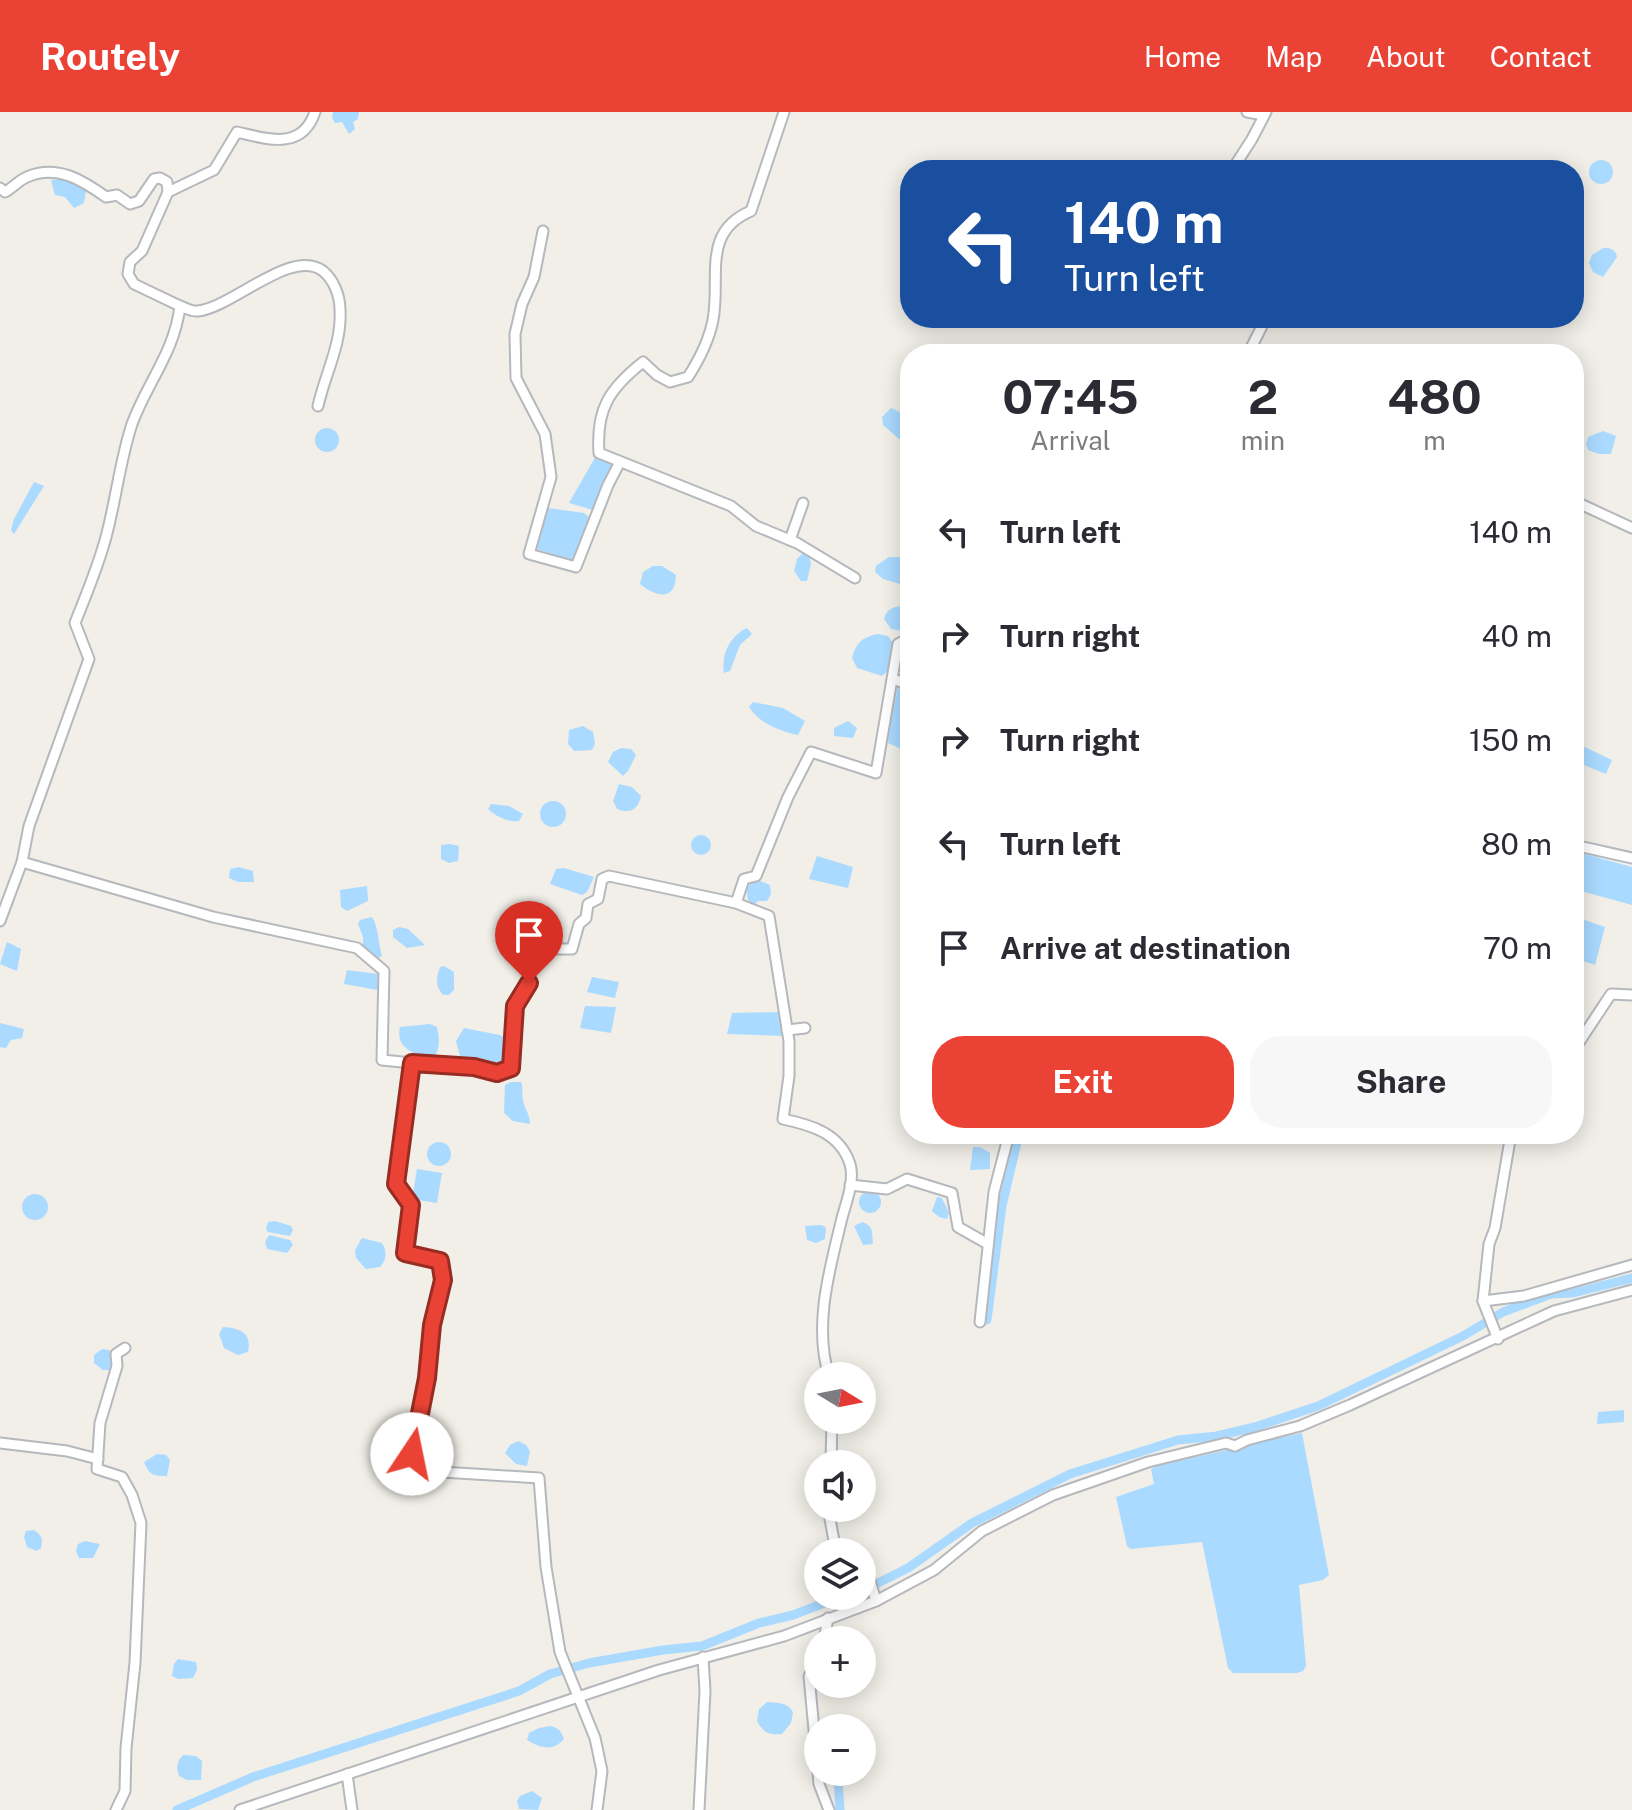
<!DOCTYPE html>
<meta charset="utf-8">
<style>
:root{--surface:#fff;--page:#f7f7f7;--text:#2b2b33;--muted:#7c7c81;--accent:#ea4335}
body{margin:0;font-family:"Public Sans",sans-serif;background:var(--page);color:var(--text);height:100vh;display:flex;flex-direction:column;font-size:30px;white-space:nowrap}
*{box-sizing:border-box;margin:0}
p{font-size:26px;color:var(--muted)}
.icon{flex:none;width:44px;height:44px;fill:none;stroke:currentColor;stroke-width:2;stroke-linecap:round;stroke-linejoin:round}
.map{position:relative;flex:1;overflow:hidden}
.sheet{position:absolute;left:900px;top:232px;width:684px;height:800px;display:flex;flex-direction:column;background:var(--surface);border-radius:32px;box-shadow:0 4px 20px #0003}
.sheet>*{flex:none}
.top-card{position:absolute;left:900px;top:48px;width:684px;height:168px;border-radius:32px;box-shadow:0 4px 20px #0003;background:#1a4fa0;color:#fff;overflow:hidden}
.needle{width:52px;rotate:100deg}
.tools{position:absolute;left:804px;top:1250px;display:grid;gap:16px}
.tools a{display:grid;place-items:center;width:72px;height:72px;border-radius:50%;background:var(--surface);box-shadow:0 4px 20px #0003;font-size:40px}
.pin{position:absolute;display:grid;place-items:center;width:68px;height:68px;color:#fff;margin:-82px -34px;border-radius:50% 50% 50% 0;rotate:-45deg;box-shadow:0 0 8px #0007}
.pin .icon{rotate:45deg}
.me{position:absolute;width:88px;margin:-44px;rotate:11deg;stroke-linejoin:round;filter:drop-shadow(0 0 6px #0008)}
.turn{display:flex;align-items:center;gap:28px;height:168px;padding:0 32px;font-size:36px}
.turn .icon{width:104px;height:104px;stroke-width:2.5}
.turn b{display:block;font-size:56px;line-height:68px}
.eta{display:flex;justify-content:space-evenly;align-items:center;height:136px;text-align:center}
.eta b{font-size:48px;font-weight:700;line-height:56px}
.action{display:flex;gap:16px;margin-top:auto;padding:16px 32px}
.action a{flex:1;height:92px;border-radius:32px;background:var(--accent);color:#fff;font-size:32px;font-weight:700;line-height:92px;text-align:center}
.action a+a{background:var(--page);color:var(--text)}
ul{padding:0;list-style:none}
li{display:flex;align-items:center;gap:24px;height:104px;padding:0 32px}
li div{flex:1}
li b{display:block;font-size:30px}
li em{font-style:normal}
header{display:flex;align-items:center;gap:48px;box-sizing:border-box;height:112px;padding:0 40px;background:var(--accent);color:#fff}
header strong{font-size:38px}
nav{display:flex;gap:44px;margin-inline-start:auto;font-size:28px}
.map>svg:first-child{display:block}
.water{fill:#aadaff}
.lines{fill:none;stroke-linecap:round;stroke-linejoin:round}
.canal{stroke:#aadaff;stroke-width:9}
.minor-casing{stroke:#b5b8bc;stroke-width:13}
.minor{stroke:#fff;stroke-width:9}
.route-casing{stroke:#982c22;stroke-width:20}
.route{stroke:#ea4335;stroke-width:14}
</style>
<header>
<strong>Routely</strong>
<nav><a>Home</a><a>Map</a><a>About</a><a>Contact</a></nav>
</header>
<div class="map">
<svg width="1632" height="1698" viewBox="0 0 1632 1698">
<rect width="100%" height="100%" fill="#f1efe8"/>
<g class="water">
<path d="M333 0H359L358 7 353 10 355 17 349 22 342 10 335 11 332 6Z"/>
<circle cx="1601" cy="60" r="12"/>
<path d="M60 67 80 73 86 79 84 91 74 96 65 85 55 83 51 68Z"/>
<path d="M1603 136C1609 135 1616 138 1617 145L1603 165 1593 160 1589 151 1592 143Z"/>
<path d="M891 296C909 303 910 311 910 329L899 327 883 313 882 305Z"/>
<circle cx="327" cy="328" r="12"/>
<path d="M1603 319 1616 324 1611 342H1599L1588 338 1586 332 1588 325Z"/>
<path d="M596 344 614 351 593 398 569 391Z"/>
<path d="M34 370 44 374 14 422 11 418 14 407Z"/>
<path d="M548 396 584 401 589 405 575 449 537 437Z"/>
<path d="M802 442 809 443 811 452 807 469H801L794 459 797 447Z"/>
<path d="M889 445H900L910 450V464L900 472 883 467 875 460 876 454Z"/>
<path d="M653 454H662L676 463C675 490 656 485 640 472L643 460Z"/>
<path d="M901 494 910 496V510L903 519 891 517 884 507C886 498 892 495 901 494Z"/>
<path d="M747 516 752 522 740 533 730 559 724 561C721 542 730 524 747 516Z"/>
<path d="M878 522 888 524 893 531 888 559 882 564 857 556 852 546C856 530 863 525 878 522Z"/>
<path d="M898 575 910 577V641L888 631 890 611Z"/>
<path d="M753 590 783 596 805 609 798 623C780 619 760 612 749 595Z"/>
<path d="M848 609 857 616 853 626 834 624V616Z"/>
<path d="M583 614 593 620 595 632 592 638 574 639 568 632 569 618Z"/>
<path d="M1574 630 1612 648 1606 662 1574 649Z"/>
<path d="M621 636 631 637 636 643 628 659 623 664 608 650 613 640Z"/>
<path d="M619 672 632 675 641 684C638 698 630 702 617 697L613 689Z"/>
<circle cx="553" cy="702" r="13"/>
<path d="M491 692 509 694 523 702 519 709C507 710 497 705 488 697Z"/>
<circle cx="701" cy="733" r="10"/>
<path d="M450 732 459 734 458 749 449 751 441 747V733Z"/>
<path d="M1574 739 1632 755V793L1574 777Z"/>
<path d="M817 744 853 755 848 776 809 767Z"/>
<path d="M239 755 253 759 254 770H238L229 766 230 757Z"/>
<path d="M564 756 594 765 587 780 582 783 550 772 556 757Z"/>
<path d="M758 768 770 773 771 782 767 789H758L754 793 748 788 746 777 753 769Z"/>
<path d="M367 774 368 789 347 799 341 795 340 778Z"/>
<path d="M372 805C379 816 378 831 382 844L378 846 363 836V825L358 812 360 808Z"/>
<path d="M1576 805 1605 815 1595 853 1574 846Z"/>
<path d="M399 815 408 817 425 833 407 836 393 825V818Z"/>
<path d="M7 830 21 837 17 859 0 852Z"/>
<path d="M444 854 454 860V878L449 883H443C435 874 436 866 440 855Z"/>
<path d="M347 858 378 862V878L344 872Z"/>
<path d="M592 865 619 870 615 886 587 880Z"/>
<path d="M585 894 616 895 611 921 580 916Z"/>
<path d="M780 900 784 924 727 922 732 901Z"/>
<path d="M0 911 24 917 22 926 11 928 6 936 0 935Z"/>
<path d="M430 912 437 915C439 926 441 937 433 946 414 943 395 936 400 915Z"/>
<path d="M464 916 500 923 508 928 507 951C493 956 472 952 460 944L456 929Z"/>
<path d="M511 970H521C524 977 521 980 523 988 524 996 530 1002 530 1012L513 1009 504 1001 505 973Z"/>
<circle cx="439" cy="1042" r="12"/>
<path d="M973 1035H980L990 1041V1057L970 1058Z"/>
<path d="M417 1057 442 1061 437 1091 412 1087Z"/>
<circle cx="870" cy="1090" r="11"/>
<circle cx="35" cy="1095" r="13"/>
<path d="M937 1085 942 1086 949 1101 947 1107 939 1105 932 1099Z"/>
<path d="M275 1109 291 1114 293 1118 290 1124 268 1120 266 1117 268 1110Z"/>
<path d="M862 1110C874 1114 872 1120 873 1132L863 1133 854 1114Z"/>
<path d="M822 1113 826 1116 825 1127 816 1131 807 1128 805 1114Z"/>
<path d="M269 1123 290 1128 293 1133 287 1141 267 1137 265 1130Z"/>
<path d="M362 1126 382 1131C387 1140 387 1147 380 1155L366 1157 356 1146 355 1138Z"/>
<path d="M223 1215C240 1216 252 1221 248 1240L238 1243 224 1236 219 1222Z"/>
<path d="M102 1237 109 1238 114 1246 111 1258H103L94 1251V1243Z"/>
<path d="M1624 1298V1310L1597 1312 1598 1300Z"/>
<path d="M1302 1321 1329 1463 1323 1468 1299 1473 1306 1554 1303 1559 1297 1561H1233L1228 1556 1202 1430 1131 1437 1127 1434 1116 1385 1154 1372 1151 1357 1156 1354Z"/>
<path d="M518 1329 526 1333 530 1339 527 1354 516 1352 505 1341 510 1333Z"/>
<path d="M157 1342 166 1343 170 1348 167 1364C153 1364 149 1363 144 1350Z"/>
<path d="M34 1418C42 1424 43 1426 41 1436L37 1439 27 1435 24 1425 26 1419Z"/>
<path d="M85 1429 100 1432 93 1446H79L76 1439 78 1432Z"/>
<path d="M178 1547 196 1550 197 1558 193 1566 178 1567 172 1564 174 1552Z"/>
<path d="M767 1590C778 1591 787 1590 793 1600L791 1611 782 1622C768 1623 763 1620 757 1609L759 1597Z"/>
<path d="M550 1614C559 1616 561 1619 564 1627 553 1640 540 1636 527 1628L529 1621 539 1616Z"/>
<path d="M183 1643 196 1644 202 1649 201 1668H187L179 1664C176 1655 177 1649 183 1643Z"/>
<path d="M532 1679 542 1686 538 1698 519 1697 517 1689 520 1684Z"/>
</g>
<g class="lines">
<g class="canal">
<path d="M987 1208 1002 1094 1019 1022"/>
<path d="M862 1479 908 1456 972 1411 1070 1362 1178 1328 1217 1324 1255 1315 1318 1294 1463 1224 1503 1200 1551 1182 1573 1181 1632 1166"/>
<path d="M838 1668 840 1698"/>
<path d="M177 1698 253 1665 519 1579 550 1562 589 1551 663 1538 702 1534 759 1511 793 1503 843 1484"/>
</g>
<defs>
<g id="minor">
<path d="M784 0 751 99C701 120 721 165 713 208 709 228 699 248 688 265L670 270 657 263 643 250C609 277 596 297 599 341L731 394 756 414 797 431 855 466"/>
<path d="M1247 0 1264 3"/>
<path d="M1232 58 1252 27 1266 0"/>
<path d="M0 76 5 80C13 76 19 68 27 65 57 52 82 68 106 85L117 83 130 92 139 89 154 67 160 66 167 70 168 80"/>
<path d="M543 119 534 165 522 192 515 222 516 266 545 322 551 365 529 442 576 455 608 373 620 350"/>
<path d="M180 194C186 196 192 200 198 199 233 195 292 135 323 159 334 168 340 184 340 198 342 232 325 262 318 294"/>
<path d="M1248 242 1266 206"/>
<path d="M1574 389 1632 416"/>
<path d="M790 428 803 391"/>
<path d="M893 567 910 573"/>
<path d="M1574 733 1632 746"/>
<path d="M22 750 29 714 89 547 75 511C86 483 98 455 106 425 116 388 120 348 132 312 147 271 175 239 180 194L134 172 128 162 130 150 142 139 168 80 214 58 237 20C267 27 302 39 315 0"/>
<path d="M0 809 22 750 213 805 357 836 384 859 382 948 412 951"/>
<path d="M787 918 805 916"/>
<path d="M1574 938 1611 882 1632 883"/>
<path d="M850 1073 887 1077 907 1067 952 1081 958 1115 988 1132"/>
<path d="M1483 1189 1524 1184 1632 1153"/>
<path d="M980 1210 994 1080 1009 1022"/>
<path d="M1498 1227 1483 1189 1489 1132 1495 1116 1511 1022"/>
<path d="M829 1264C813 1213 830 1156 842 1106 846 1091 855 1068 850 1052 840 1021 811 1013 783 1007L789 964V929L769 804 736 791 744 767 756 764 788 685 811 640 876 661 898 532 909 526 910 538"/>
<path d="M0 1331 67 1339 98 1347"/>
<path d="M831 1352 832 1308"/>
<path d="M828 1396 836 1440"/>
<path d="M862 1463 869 1465 876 1489"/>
<path d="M824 1528 828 1506"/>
<path d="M818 1549 809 1564 819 1672 829 1698"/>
<path d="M347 1662 352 1698"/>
<path d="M116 1698 125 1679 126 1636 135 1551 141 1411 132 1383 122 1365 97 1357 100 1311 117 1254 116 1242 125 1236"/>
<path d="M240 1698 659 1558 784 1524 876 1489 934 1458 982 1419 1053 1383 1148 1350 1226 1331 1235 1334 1247 1328 1300 1314 1350 1293 1554 1199 1632 1178"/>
<path d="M597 1698 602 1659 595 1626 560 1540 546 1455 539 1366 426 1359 412 1342 427 1266 432 1213 443 1168 440 1149 405 1141 411 1093 396 1072 412 951 474 955 497 961 511 956 515 894 529 871 533 837H572L579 812 586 806 588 792 598 787 602 767 609 764 736 791"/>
<path d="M699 1698 705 1579 703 1545"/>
</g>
</defs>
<use href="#minor" class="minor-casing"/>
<use href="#minor" class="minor"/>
</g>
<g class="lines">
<defs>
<path id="route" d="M412 1342 427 1266 432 1213 443 1168 440 1149 405 1141 411 1093 396 1072 412 951 474 955 497 961 511 956 515 894 529 871"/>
</defs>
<use href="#route" class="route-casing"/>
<use href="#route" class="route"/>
</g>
</svg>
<div class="tools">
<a><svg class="needle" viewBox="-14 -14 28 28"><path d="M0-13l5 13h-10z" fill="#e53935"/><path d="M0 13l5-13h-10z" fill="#7c7c81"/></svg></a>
<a><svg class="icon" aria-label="sound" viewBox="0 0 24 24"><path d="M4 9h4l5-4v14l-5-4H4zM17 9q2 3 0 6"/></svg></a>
<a><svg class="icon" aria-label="layers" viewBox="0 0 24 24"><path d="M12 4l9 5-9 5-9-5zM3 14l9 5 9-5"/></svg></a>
<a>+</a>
<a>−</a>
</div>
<div class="pin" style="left:529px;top:871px;background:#d93025"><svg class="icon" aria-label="arrive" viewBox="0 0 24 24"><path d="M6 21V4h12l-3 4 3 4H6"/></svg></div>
<svg class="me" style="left:412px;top:1342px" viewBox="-20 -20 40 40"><circle r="19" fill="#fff"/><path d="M0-13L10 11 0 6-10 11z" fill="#ea4335"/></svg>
<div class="top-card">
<div class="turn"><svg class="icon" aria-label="left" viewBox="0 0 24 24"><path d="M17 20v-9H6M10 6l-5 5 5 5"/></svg><div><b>140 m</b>Turn left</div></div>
</div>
<section class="sheet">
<div class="eta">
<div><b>07:45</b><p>Arrival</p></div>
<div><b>2</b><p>min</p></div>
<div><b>480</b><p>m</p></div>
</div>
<ul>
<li><svg class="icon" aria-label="left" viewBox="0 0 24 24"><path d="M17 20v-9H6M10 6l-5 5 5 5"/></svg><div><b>Turn left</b></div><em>140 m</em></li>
<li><svg class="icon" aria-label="right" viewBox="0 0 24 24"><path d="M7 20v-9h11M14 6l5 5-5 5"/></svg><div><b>Turn right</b></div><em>40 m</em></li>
<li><svg class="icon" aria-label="right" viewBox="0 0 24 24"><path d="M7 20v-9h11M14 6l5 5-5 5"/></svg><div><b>Turn right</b></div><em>150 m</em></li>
<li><svg class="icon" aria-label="left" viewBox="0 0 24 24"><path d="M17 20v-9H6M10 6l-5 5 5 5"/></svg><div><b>Turn left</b></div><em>80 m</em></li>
<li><svg class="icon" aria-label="arrive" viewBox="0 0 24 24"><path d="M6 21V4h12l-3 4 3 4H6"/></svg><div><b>Arrive at destination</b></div><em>70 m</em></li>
</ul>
<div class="action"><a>Exit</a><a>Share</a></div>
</section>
</div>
